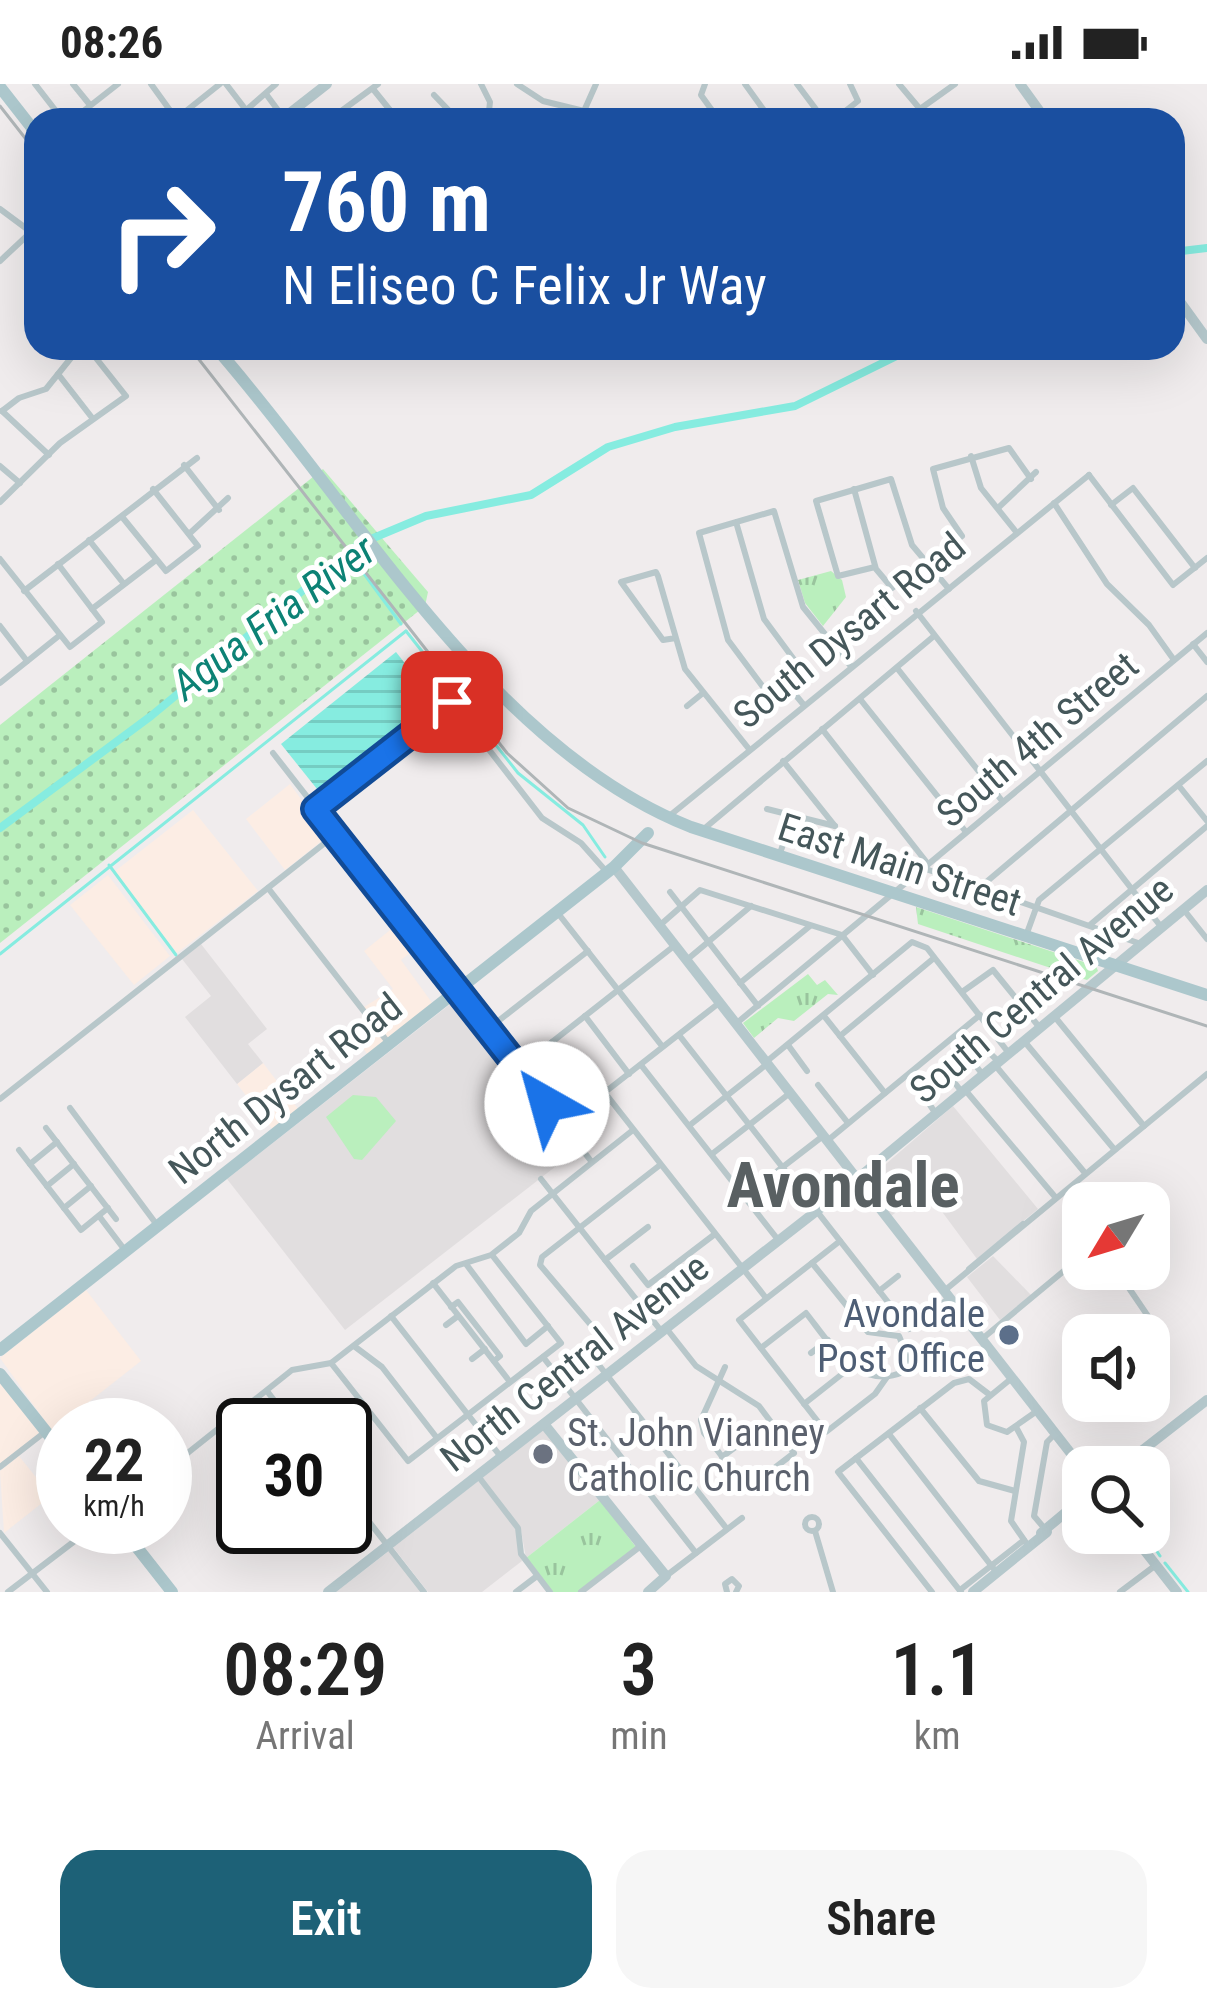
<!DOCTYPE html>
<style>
:root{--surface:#fff;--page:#f6f6f6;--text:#222;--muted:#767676;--accent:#1d6177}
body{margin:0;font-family:"Roboto Condensed",sans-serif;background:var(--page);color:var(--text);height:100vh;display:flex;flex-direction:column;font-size:45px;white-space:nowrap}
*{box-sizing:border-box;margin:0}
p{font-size:39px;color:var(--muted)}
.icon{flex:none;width:66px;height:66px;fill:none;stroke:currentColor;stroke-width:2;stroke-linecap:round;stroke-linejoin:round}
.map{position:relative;height:1508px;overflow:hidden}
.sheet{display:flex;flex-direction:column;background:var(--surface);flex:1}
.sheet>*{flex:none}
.guide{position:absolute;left:24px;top:24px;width:1161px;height:252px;border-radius:36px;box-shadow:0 12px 48px #0002;background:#1a4fa0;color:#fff;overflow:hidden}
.needle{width:78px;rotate:232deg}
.tools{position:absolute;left:1062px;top:1098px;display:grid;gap:24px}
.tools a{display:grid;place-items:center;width:108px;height:108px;border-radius:24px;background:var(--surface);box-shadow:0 12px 48px #0002;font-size:60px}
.speed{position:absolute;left:36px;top:1314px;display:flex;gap:24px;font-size:60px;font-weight:700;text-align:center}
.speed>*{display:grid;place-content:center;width:156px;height:156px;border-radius:50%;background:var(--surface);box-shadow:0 12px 48px #0002;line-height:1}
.speed small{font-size:30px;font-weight:400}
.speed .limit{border:6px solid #111;border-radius:18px;background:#fff;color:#111}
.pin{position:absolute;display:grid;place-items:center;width:102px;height:102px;color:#fff;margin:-51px;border-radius:24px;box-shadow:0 6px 18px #0006}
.me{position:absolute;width:132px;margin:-66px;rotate:322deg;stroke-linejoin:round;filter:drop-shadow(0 0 9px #0008)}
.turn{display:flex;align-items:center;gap:42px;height:252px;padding:0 60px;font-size:54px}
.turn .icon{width:156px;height:156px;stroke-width:2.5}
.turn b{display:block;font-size:84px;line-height:102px}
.eta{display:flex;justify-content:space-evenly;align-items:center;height:204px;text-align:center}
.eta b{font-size:72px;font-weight:600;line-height:84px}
.button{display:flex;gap:24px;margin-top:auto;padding:24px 60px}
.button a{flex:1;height:138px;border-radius:36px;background:var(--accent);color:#fff;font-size:48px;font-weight:600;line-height:138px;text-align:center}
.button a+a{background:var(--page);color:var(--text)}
.status{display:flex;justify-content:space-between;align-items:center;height:84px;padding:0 60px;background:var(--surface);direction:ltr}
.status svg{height:33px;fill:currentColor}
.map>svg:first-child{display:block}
.commercial{fill:#fcede4}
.education{fill:#e1dedf}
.grass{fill:url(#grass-dots)}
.park{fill:url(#park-tufts)}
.garden{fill:#baefbd}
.water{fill:url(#water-rules)}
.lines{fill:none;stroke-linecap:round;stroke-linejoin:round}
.stream{stroke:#86ece0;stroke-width:3}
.river{stroke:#86ece0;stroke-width:8}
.street{stroke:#b8c7ca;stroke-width:6}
.secondary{stroke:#b5c8cc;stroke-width:10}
.primary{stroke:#acc7cc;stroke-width:12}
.rail{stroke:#afb5b7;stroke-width:3}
.route-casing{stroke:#114b97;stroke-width:30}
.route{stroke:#1a73e8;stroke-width:21}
.service-dot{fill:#5c6f8a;stroke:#fff;stroke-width:4.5}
.worship-dot{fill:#6b7280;stroke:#fff;stroke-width:4.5}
.labels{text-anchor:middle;stroke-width:10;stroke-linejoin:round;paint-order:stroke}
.street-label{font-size:39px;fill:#45575a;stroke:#fff}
.service-label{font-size:39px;fill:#4e5e75;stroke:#fff;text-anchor:end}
.worship-label{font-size:39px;fill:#5b616d;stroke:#fff;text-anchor:start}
.water-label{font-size:42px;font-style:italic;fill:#0c8275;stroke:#fff}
.town-label{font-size:63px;font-weight:bold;fill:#596062;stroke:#fff}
</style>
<div class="status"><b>08:26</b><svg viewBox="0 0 49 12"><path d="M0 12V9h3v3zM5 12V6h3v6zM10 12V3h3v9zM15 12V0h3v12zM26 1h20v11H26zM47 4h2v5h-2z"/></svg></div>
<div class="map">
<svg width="1207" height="1508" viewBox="0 0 1207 1508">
<defs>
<pattern id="grass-dots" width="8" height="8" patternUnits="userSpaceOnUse" patternTransform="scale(3)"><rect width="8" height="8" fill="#baefbd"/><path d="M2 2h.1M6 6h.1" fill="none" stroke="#99c49d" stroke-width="1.8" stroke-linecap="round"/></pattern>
<pattern id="park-tufts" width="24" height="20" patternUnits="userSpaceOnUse" patternTransform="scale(3)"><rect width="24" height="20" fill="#baefbd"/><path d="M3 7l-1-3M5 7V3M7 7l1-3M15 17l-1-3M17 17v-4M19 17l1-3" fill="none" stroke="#99c49d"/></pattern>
<pattern id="water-rules" width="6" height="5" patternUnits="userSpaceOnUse" patternTransform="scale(3)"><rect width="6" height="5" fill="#86ece0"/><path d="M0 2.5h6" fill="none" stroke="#75ccc2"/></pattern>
</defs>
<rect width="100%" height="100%" fill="#f0eced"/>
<g class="commercial">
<path d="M290 700 328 752 285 786 246 735Z"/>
<path d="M193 726 258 807 177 869 114 788Z"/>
<path d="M108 791 170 872 134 901 70 821Z"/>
<path d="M400 838 419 862 401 876 433 920 368 971 353 951 373 935 364 923 393 905 364 867Z"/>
<path d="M263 979 299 1026 273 1046 237 1000Z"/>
<path d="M86 1206 141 1277 52 1347 0 1274Z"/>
<path d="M0 1298 39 1349 0 1380Z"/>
<path d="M19 1372 51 1412 4 1449 0 1387Z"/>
</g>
<g class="education">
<path d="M201 860 267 945 248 960 263 979 237 1000 185 933 211 912 182 875Z"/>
<path d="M458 914 578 1065 345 1246 227 1095Z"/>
<path d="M953 1022 1038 1125 977 1175 926 1106 891 1132 865 1098Z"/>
<path d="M993 1172 1031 1211 1000 1236 967 1193Z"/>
<path d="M543 1345 600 1416 526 1474 521 1446 482 1394Z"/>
<path d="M478 1397 516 1445 522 1477 482 1508H428L393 1463Z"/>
<path d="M389 1467 421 1508H336Z"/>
</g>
<path class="grass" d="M323 385 428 508 425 522 0 859V641Z"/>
<g class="park">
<path d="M831 487 842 496 846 513 823 542 805 519 798 496Z"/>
<path d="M916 823 1096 882 1098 887 1087 896 918 840Z"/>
<path d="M808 890 817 901 825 896 838 911 828 910 794 937 778 934 754 954 743 939Z"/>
<path d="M600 1416 636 1463 578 1508H553L526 1474Z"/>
</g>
<path class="garden" d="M353 1011 376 1013 396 1037 362 1076 354 1075 326 1033Z"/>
<path class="water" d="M396 568 433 615 317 705 281 660Z"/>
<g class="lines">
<g class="stream">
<path d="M348 468 401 540"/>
<path d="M406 547 518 689 583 741 605 773"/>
<path d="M109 781 176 871"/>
<path d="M0 870 406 547"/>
<path d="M1156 1466 1160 1472"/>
<path d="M1165 1479 1188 1508"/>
</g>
<g class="river">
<path d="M1173 168 1207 164"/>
<path d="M0 744 151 632 359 460 426 432 531 411 608 363 675 343 795 322 913 264"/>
</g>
<g class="street">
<path d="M35 0 63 36"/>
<path d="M73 0 90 21"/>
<path d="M151 0 177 36"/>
<path d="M226 0 246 26"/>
<path d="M481 0 490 18 488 36"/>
<path d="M517 0 543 17 584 27"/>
<path d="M705 0 701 11 719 36"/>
<path d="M745 0 771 36"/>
<path d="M797 0 824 36"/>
<path d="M899 0 920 25 955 0"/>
<path d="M373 5 398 36"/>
<path d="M266 10 283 33"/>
<path d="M434 11 458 36"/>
<path d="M176 35 220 0"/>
<path d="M72 36 118 0"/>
<path d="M235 36 276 0"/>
<path d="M329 36 378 0"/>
<path d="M580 36 596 0"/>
<path d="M616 36H626"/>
<path d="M834 36 858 17 850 0"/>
<path d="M0 125 31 148 0 177"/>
<path d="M58 290 93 335"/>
<path d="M2 327 19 314 46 305 79 264"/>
<path d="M2 327 49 371"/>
<path d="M971 372 981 404 1017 449"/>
<path d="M184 381 219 426"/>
<path d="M0 382 20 399"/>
<path d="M1089 391 1173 501 1207 474"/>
<path d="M854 405 876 485 892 504 962 452 943 424 933 385 1009 364 1031 395"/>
<path d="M0 418 60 359 126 312 88 264"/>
<path d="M1054 419 1107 500 1149 541 1174 576"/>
<path d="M1111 421 1133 404 1195 484"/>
<path d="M998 424 1036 388"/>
<path d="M123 434 166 487 198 462 153 405"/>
<path d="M736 438 764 535 801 585 769 611 728 556 699 449 774 427 803 523 850 581"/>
<path d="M189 450 228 414"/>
<path d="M89 456 124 500"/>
<path d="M0 475 70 563 102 538 58 480"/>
<path d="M875 483 838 492 816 417 891 395 912 461 949 505"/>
<path d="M24 507 197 374"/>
<path d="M92 525 156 476"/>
<path d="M916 527 1162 844"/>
<path d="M0 542 27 577"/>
<path d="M676 554 663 556 621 498 656 488 658 492 685 585 749 665"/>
<path d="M833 560 858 534"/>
<path d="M1193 560 1207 578"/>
<path d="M897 584 1003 718"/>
<path d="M785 598 803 620"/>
<path d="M0 599 60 551"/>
<path d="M860 615 966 748"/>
<path d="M687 622 703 609"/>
<path d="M822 645 928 780"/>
<path d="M273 669 591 1077"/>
<path d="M783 677 835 742"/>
<path d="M1179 702 1207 737"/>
<path d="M315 725 452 618 542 734 581 759 605 786"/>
<path d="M767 725 835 742"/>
<path d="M668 733 1089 391"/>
<path d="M705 744 934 552"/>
<path d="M780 769 793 733"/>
<path d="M923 784 1141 860"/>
<path d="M268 804 387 957"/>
<path d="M978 805 1207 612"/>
<path d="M670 808 758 922"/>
<path d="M1184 826 1207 855"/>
<path d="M557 828 662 962"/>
<path d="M1091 840 1207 742"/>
<path d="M659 842 700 806 842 851 873 891"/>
<path d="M1027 849 1039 816 1207 677"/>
<path d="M689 874 751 822"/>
<path d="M740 899 810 842"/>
<path d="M962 908 993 886 1040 944"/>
<path d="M585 932 629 990"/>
<path d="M824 932 885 1009"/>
<path d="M1055 933 1144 1042"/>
<path d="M738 938 1207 549"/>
<path d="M488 945 588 867"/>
<path d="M679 951 909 1245"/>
<path d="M840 952 934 874"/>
<path d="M1024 957 1114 1065"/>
<path d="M552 958 597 1015"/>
<path d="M788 961 807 987"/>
<path d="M963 965 983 991"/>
<path d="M766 978 912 858 927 864 1008 968"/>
<path d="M641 981 779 1157"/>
<path d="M995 981 1085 1089"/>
<path d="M942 983 962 1008"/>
<path d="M519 984 674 862"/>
<path d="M818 1001 848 1039"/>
<path d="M966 1007 1056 1114"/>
<path d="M605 1009 766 1214"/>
<path d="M0 1015 335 751"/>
<path d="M70 1024 157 1141"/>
<path d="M936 1030 922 1009 930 991 975 955 999 978"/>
<path d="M563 1041 719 919"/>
<path d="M690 1041 767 980"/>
<path d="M46 1044 116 1135"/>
<path d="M827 1057 980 931"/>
<path d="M19 1066 81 1146 108 1124"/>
<path d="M712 1070 790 1009"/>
<path d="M30 1080 57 1058"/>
<path d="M660 1081 542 1173 540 1181 596 1247 595 1276 727 1445"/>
<path d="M541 1095 662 1248"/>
<path d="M47 1102 74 1080"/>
<path d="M745 1112 823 1052"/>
<path d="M64 1124 91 1102"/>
<path d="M99 1132 124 1165"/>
<path d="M840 1157 739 1236 826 1348 875 1310 887 1293"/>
<path d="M605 1176 648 1143"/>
<path d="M812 1179 868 1248 898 1252"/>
<path d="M466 1180 526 1260 548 1242"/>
<path d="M633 1182 648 1201 715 1150"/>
<path d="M969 1185 1023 1140"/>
<path d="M1116 1185 1154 1241"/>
<path d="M433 1199 510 1298"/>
<path d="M879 1207 898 1192"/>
<path d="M944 1207 1207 990"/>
<path d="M451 1223 458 1218 500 1272 494 1277"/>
<path d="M391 1232 501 1373"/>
<path d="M446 1241 458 1232"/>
<path d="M666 1244 696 1282 759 1322 794 1369 747 1405 704 1349 701 1336"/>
<path d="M909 1245 949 1214"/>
<path d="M982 1255 1083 1171"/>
<path d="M354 1262 382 1283 437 1354"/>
<path d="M761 1264 806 1229C829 1258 858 1308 903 1288L909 1276 899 1252"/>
<path d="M811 1269 828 1256"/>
<path d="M543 1273 696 1469"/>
<path d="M472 1275 485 1265"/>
<path d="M331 1279 408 1377 561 1259 492 1171"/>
<path d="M1012 1294 984 1317 987 1341 1007 1348 1037 1327"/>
<path d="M267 1307 293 1341"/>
<path d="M804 1320 851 1283"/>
<path d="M920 1324 979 1397 1015 1407"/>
<path d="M701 1336 725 1283"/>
<path d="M1016 1343 1024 1358 1011 1437 1029 1463"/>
<path d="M889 1350 997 1489"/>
<path d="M722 1373 738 1361"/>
<path d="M856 1374 961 1508"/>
<path d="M0 1383 45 1348"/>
<path d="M165 1387 292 1286 331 1279 456 1182 491 1171 519 1149 531 1127 633 1046"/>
<path d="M478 1392 518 1444 521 1470 550 1508"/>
<path d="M345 1407 424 1508"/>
<circle cx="812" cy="1440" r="7"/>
<path d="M1045 1445 1034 1432 1047 1358 1055 1350"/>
<path d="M815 1447 833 1508"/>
<path d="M0 1449 47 1508"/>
<path d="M666 1492 742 1434"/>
<path d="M960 1506 1024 1456"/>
<path d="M8 1508 93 1443"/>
<path d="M516 1508 537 1492"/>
<path d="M581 1508 642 1461"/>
<path d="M727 1508 725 1500 732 1495 739 1502 736 1508"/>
<path d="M932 1508 838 1388 954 1299 969 1295 990 1311"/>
<path d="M1120 1508 1156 1481"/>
</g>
<g class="secondary">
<path d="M1020 0 1046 36"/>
<path d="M281 36 327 0"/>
<path d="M1173 208 1207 255"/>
<path d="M614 783 1083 1385"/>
<path d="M544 1340 666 1492 648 1508"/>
<path d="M1121 1383 1207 1316"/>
<path d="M1041 1449 1083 1414"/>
<path d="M1131 1449 1177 1508"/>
<path d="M328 1508 846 1104 1207 806"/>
<path d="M973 1508 1047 1448"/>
</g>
<g class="primary">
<path d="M0 3 36 49"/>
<path d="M216 264C355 422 490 664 691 743L1207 911"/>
<path d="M0 1266 614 783 648 749"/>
<path d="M0 1290 63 1369"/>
<path d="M121 1443 172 1508"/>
</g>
<g class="rail">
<path d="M0 22 36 68"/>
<path d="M190 264 507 669 568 724 642 759 1207 942"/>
</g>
</g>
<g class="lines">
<defs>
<path id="route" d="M452 618 315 725 547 1020"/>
</defs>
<use href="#route" class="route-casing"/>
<use href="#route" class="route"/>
</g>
<circle class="service-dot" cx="1009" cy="1251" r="12"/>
<circle class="worship-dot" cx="543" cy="1370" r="12"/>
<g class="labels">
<g class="street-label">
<text transform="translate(849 546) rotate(-39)" y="14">South Dysart Road</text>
<text transform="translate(1037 655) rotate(-40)" y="14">South 4th Street</text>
<text transform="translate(900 780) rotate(18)" y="14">East Main Street</text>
<text transform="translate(1041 905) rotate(-40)" y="14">South Central Avenue</text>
<text transform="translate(285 1004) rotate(-38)" y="14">North Dysart Road</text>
<text transform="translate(574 1278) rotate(-38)" y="14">North Central Avenue</text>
</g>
<g class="service-label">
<text x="985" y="1243">Avondale<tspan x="985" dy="45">Post Office</tspan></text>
</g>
<g class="worship-label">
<text x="567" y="1362">St. John Vianney<tspan x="567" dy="45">Catholic Church</tspan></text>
</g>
<g class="water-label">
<text transform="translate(273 533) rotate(-37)" y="15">Agua Fria River</text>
</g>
<g class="town-label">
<text x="843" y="1123">Avondale</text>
</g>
</g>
</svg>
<div class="tools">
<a><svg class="needle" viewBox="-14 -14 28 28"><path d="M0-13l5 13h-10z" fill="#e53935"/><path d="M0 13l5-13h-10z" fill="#767676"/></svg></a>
<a><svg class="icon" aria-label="sound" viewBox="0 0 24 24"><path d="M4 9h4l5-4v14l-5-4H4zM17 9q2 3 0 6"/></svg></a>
<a><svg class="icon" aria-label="search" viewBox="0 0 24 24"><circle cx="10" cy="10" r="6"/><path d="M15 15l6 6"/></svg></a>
</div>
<div class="speed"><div>22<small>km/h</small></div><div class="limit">30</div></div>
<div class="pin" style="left:452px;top:618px;background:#d93025"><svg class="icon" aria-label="arrive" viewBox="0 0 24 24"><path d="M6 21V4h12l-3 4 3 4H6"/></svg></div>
<svg class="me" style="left:547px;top:1020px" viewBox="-20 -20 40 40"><circle r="19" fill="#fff"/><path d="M0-13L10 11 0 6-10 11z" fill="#1a73e8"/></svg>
<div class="guide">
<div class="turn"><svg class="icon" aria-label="right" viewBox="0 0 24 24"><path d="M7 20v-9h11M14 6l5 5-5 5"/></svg><div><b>760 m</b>N Eliseo C Felix Jr Way</div></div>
</div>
</div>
<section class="sheet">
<div class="eta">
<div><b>08:29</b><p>Arrival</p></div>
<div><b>3</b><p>min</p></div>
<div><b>1.1</b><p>km</p></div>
</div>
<div class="button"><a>Exit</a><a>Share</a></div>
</section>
